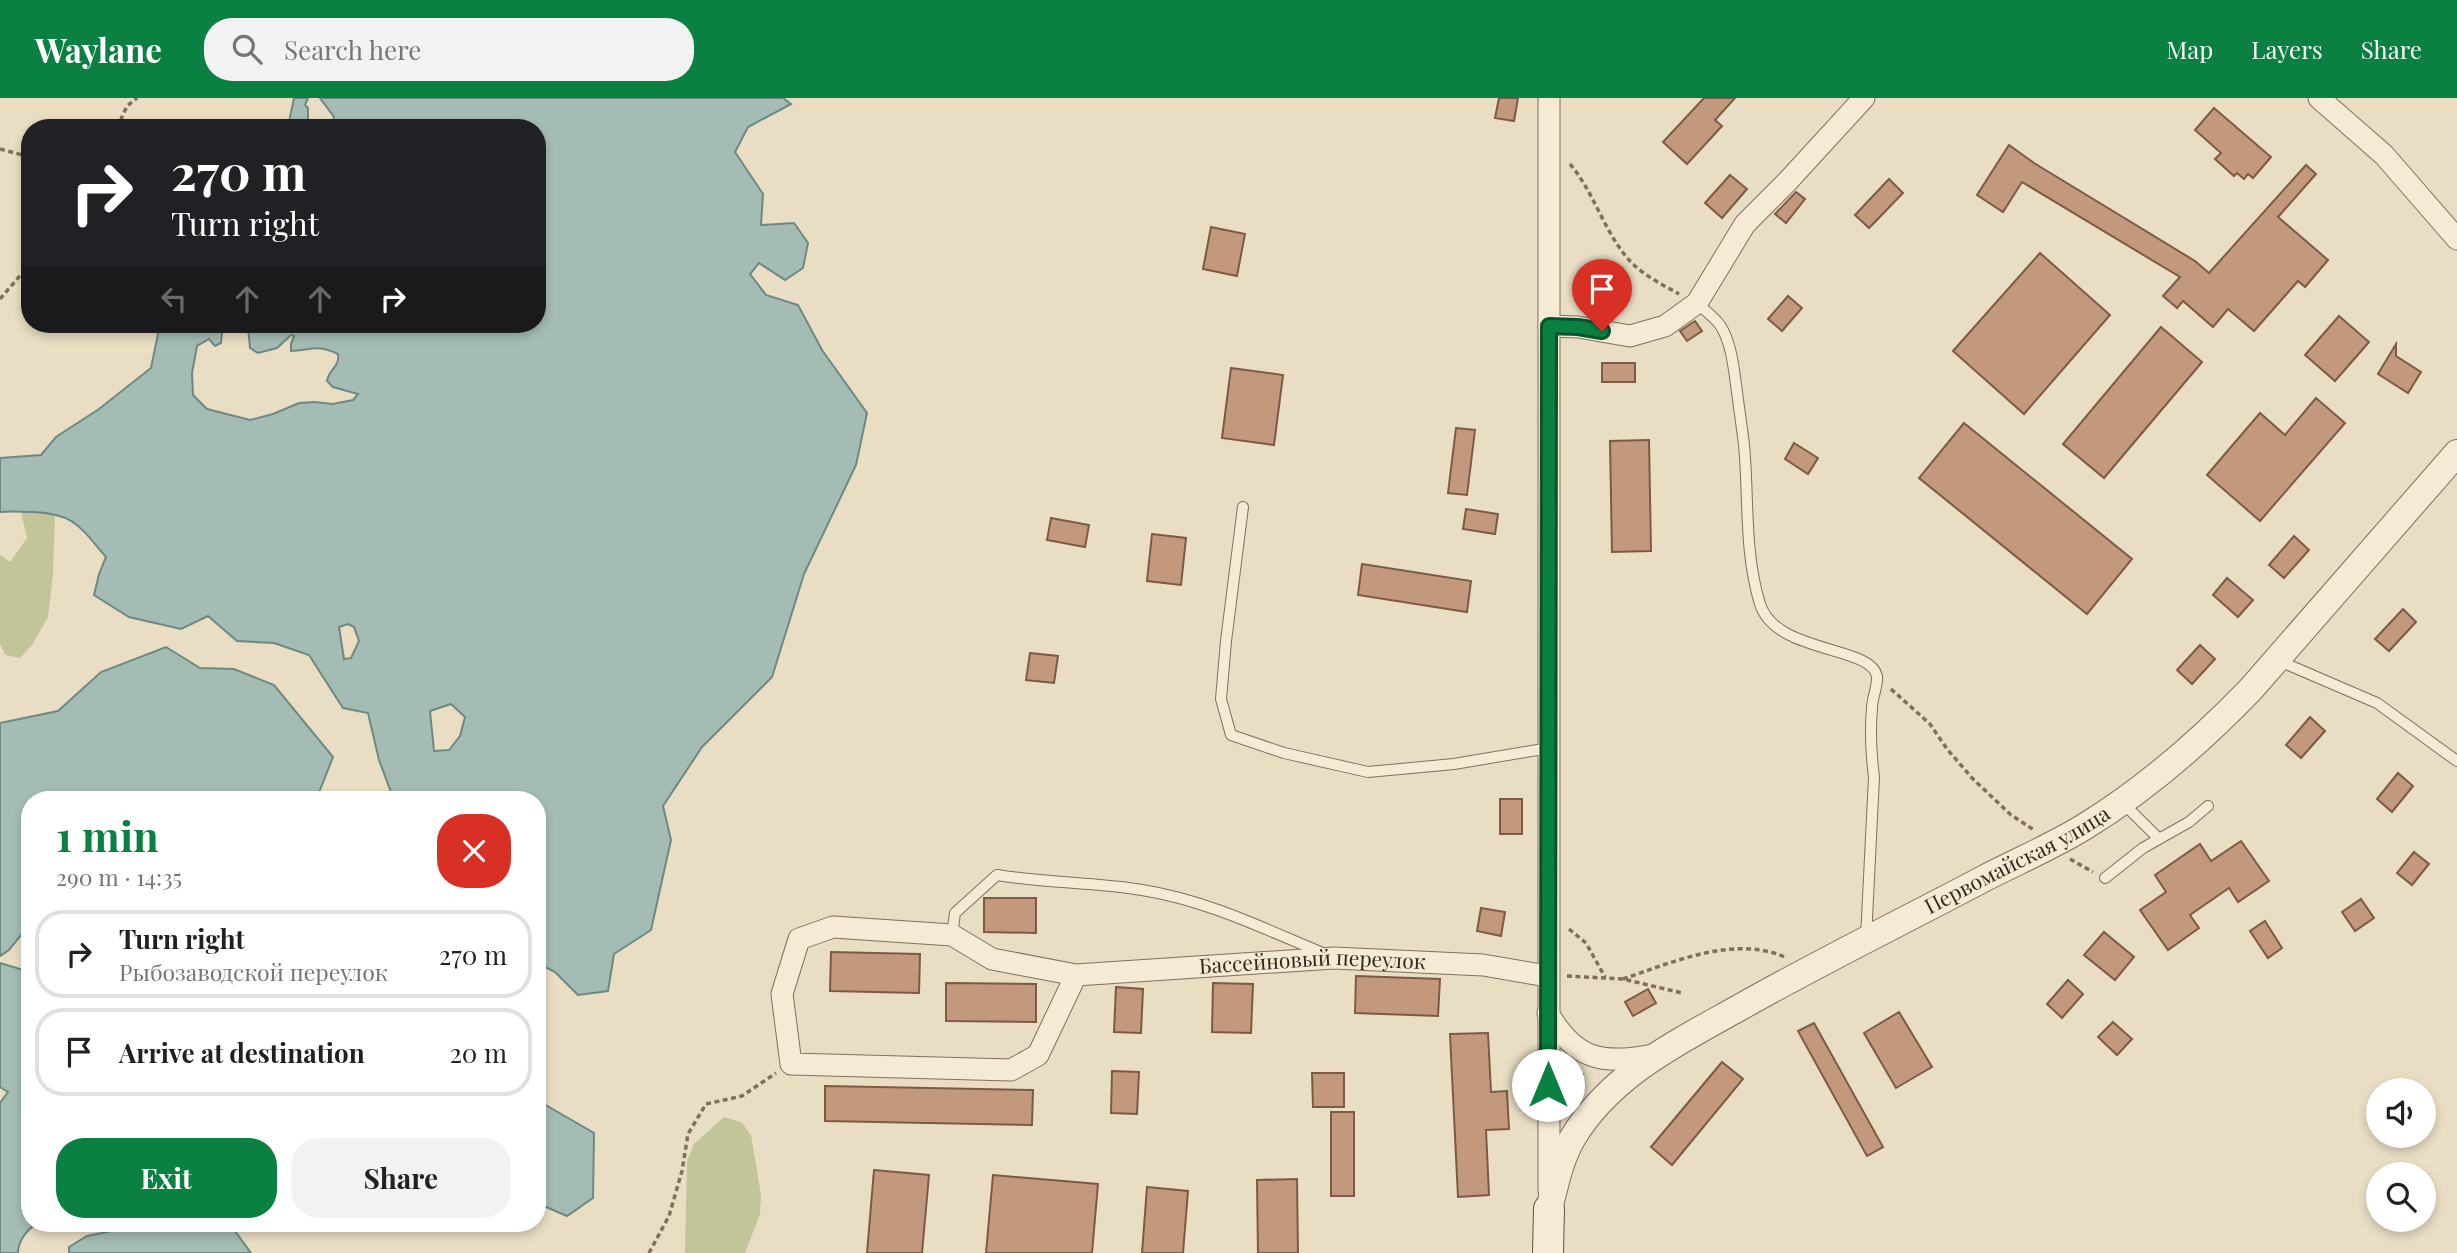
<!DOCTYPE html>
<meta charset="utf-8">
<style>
:root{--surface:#fff;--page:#f2f2f2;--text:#202124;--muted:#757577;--line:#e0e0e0;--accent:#0b8043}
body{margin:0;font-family:"Playfair Display",serif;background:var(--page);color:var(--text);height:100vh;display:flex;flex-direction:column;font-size:26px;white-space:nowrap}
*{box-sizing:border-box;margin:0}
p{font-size:23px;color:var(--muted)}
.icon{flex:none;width:38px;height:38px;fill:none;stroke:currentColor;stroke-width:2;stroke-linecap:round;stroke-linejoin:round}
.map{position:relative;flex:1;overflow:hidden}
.drawer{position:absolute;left:21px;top:693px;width:525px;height:441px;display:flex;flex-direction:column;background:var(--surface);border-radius:28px;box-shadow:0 4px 10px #0003}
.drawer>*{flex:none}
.banner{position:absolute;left:21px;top:21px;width:525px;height:214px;border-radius:28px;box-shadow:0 4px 10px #0003;background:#202124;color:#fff;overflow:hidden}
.controls{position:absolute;left:2366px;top:980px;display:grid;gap:14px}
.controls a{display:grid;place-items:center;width:70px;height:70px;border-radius:50%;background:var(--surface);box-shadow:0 4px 10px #0003;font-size:35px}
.pin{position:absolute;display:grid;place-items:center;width:60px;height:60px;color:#fff;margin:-72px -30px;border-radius:50% 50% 50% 0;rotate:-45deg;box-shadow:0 0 7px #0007}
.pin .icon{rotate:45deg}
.me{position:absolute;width:77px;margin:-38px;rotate:0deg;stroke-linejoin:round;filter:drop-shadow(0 0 5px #0008)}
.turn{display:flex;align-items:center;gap:24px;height:147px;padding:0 35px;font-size:32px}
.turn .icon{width:91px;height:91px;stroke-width:2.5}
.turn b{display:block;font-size:49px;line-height:60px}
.lanes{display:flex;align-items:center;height:66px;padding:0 35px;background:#0003;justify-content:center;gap:35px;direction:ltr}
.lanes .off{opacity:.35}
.round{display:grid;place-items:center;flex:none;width:74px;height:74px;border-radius:28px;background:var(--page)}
.summary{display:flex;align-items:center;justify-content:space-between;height:119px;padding:0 35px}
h1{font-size:42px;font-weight:700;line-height:52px;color:var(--accent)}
.primary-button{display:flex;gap:14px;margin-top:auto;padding:14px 35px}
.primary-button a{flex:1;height:80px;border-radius:28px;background:var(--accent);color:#fff;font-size:28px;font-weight:700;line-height:80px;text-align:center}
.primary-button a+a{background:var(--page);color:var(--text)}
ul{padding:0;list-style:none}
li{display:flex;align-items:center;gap:21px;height:88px;margin:0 14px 10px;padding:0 21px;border:4px solid var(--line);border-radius:28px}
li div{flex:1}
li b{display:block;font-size:26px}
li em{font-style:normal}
header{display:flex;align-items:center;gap:42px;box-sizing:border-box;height:98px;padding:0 35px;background:var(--accent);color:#fff}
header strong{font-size:33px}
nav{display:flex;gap:38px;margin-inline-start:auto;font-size:24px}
.search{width:490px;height:63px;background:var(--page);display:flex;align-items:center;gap:18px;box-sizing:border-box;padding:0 24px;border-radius:28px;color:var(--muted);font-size:26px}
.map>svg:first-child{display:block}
.green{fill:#c1c598}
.water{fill:#a5bcb5;stroke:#6d8982;stroke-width:2;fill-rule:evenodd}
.building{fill:#c3997d;stroke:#7d5a44;stroke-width:2}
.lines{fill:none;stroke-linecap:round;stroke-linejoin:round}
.service-casing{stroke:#816f5c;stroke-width:12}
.minor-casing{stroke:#816f5c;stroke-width:23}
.tertiary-casing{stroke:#816f5c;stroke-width:28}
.secondary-casing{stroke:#63513f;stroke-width:32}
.path{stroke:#816f5c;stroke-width:3.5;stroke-dasharray:5 3.5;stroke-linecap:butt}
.service{stroke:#f5ebd5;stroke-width:10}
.minor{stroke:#f5ebd5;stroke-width:21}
.tertiary{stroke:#f5ebd5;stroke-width:26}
.secondary{stroke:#f5ebd5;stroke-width:30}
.route-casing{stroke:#07532c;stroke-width:18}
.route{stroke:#0b8043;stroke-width:12}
.labels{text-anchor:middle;stroke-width:5;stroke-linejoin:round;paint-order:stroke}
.street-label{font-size:21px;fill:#32281e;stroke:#f1e8d2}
</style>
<header>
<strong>Waylane</strong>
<div class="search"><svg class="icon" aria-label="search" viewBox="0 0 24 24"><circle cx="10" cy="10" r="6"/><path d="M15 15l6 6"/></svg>Search here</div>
<nav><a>Map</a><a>Layers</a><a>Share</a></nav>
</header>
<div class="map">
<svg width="2457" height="1155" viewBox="0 0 2457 1155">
<rect width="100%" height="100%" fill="#e9ddc3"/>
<g class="green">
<path d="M21 414 55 415 53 477 48 519 32 547 20 560 5 557 0 546V457L10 464 27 440Z"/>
<path d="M724 1019 741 1024 751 1037 761 1097 760 1116 745 1155H685L687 1063 694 1046Z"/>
</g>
<g class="water">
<path d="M294 0H308L305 7 308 10V30H284L283 25 289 24Z"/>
<path d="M320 0H783L791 6 748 29 735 54 763 96 761 127 794 125 808 145 803 170 785 182 759 165 750 176 766 197 798 207 822 252 867 315 856 367 804 476 772 579 702 649 663 708 671 742 651 832 614 856 608 893 578 897 555 874 537 865V702H394L379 662 368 615 343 610 309 557 274 545 237 543 208 518 181 531 129 519 94 497 99 476 106 459C80 429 75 416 34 414 23 414 11 413 0 414V360L41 357 56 339 99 311 151 270 160 226H223L221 245 215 248 209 241 197 248 192 275 193 297 207 311 250 322 273 316 299 305 315 304 333 306 353 302 358 296 333 289 327 283C329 271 340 269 338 256 318 246 311 252 291 253V246L294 238 291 237 277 250 258 255 250 250 248 229 250 226H537V30H331L334 19ZM348 526 354 529 359 543 351 560 344 561 339 529ZM451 606 465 619 460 638 449 652 434 653 430 613Z"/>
<path d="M166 549 200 570 234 571 274 587 333 659 316 702H30V826L9 852 0 858V625L58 613 101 574Z"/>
<path d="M0 865 30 874V1125H38C27 1131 18 1143 18 1155H0V1005L8 994 0 989Z"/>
<path d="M537 1002 594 1035 593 1100 567 1118 537 1105Z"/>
<path d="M151 1125H229L251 1155H69V1149L87 1138Z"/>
</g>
<g class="building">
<path d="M1499 0H1518L1514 23 1495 20Z"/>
<path d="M1704 0H1735L1715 22 1722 28 1687 66 1663 44Z"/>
<path d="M2214 10 2271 59 2253 80 2248 76 2244 81 2237 75 2234 78 2215 61 2221 55 2195 32Z"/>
<path d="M2009 47 2034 65 2195 163 2209 175 2306 67 2316 76 2278 119 2328 162 2305 189 2298 183 2254 233 2228 211 2213 229 2183 203 2177 210 2163 198 2180 179 2022 84 2003 114 1977 97Z"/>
<path d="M1730 77 1747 91 1722 120 1705 105Z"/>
<path d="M1889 81 1903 95 1869 130 1855 117Z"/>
<path d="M1796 94 1805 101 1786 125 1775 116Z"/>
<path d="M1211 129 1245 136 1237 178 1203 171Z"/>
<path d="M2040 155 2110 217 2024 316 1953 253Z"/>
<path d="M1788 198 1802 210 1782 233 1768 221Z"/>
<path d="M2339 218 2369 244 2335 283 2305 257Z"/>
<path d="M1695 223 1702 233 1687 243 1680 233Z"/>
<path d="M2161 229 2202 264 2104 380 2063 346Z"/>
<path d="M2396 246V258L2421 274 2408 295 2378 276Z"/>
<rect x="1602" y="265" width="33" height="19"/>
<path d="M1231 270 1283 277 1274 347 1222 340Z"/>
<path d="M2316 300 2345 325 2260 423 2207 377 2260 315 2285 337Z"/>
<path d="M1964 325 2132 461 2087 516 1919 380Z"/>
<path d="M1456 330 1475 332 1467 397 1448 395Z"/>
<path d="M1649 342 1651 453 1612 454 1610 343Z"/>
<path d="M1794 345 1818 360 1808 376 1785 361Z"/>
<path d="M1466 411 1498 416 1495 436 1463 431Z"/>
<path d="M1051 420 1089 427 1085 449 1047 442Z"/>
<path d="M1152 436 1186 440 1181 487 1147 483Z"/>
<path d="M2294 438 2309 452 2284 480 2269 467Z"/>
<path d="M1362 466 1471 483 1467 514 1358 497Z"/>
<path d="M2227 480 2253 502 2238 519 2213 497Z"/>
<path d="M2403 511 2416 524 2389 553 2375 541Z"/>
<path d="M2200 547 2215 561 2192 586 2177 572Z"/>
<path d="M1030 555 1058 558 1054 585 1026 582Z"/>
<path d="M2310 619 2325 633 2301 660 2286 647Z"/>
<path d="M2398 675 2413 688 2392 714 2377 701Z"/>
<rect x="1500" y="701" width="22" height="35"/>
<path d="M2241 743 2269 783 2238 804 2229 790 2190 817 2199 830 2168 852 2140 812 2166 794 2155 777 2200 746 2211 763Z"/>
<path d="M2414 754 2429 766 2412 787 2397 775Z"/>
<path d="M984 800H1036V835L984 834Z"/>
<path d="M2361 801 2374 820 2355 833 2342 814Z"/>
<path d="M1481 810 1505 814 1501 838 1477 833Z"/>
<path d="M2265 823 2282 850 2268 860 2250 833Z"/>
<path d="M2104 834 2134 859 2115 882 2084 857Z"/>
<path d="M831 854 920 856 919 895 830 893Z"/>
<path d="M1356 878 1440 881 1438 918 1355 915Z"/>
<path d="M2068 882 2083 896 2062 920 2047 906Z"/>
<path d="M946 885 1036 886V924L946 923Z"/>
<path d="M1213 885 1253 886 1251 935 1212 934Z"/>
<path d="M1116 889 1143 891 1141 935 1114 934Z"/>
<path d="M1648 891 1656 905 1633 918 1625 904Z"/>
<path d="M1899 914 1932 969 1896 990 1864 935Z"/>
<path d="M2113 924 2132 941 2117 957 2098 939Z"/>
<path d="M1814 925 1883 1049 1867 1058 1798 933Z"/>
<path d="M1488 935 1491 994 1507 993 1509 1031 1486 1032 1489 1097 1458 1099 1450 936Z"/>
<path d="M1722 964 1743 981 1672 1067 1651 1049Z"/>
<path d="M1112 973 1139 974 1137 1016 1111 1015Z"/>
<path d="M1312 975H1344V1009H1313Z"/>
<path d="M825 988 1033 992 1032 1027 825 1023Z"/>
<rect x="1331" y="1014" width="23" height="84"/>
<path d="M874 1072 929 1077 922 1155H867Z"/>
<path d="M993 1077 1098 1086 1092 1155H986Z"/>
<path d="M1297 1081 1298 1155H1258L1257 1082Z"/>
<path d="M1147 1089 1188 1093 1183 1155H1142Z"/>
</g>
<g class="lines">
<defs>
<g id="service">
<path d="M1697 205C1704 212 1714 219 1720 227 1732 245 1734 273 1737 294 1739 311 1742 329 1744 347 1749 400 1744 454 1760 506 1776 556 1870 547 1877 578 1878 588 1872 600 1872 610 1870 633 1871 656 1874 679L1866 840"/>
<path d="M1243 409 1226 543 1221 601 1231 637 1284 655 1368 674 1454 666 1549 650"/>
<path d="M2277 562 2377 605 2457 663"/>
<path d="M2122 704 2159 741"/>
<path d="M2105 780 2143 750 2189 724 2208 708"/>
<path d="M952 837 955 815 997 777C1045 785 1094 784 1142 792 1206 802 1265 831 1325 856"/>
</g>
<g id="minor">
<path d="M2319 0 2384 57 2457 141"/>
<path d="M1549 228 1578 229 1630 238 1665 228 1697 205 1745 126 1787 84 1864 0"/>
<path id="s1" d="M1076 877 992 861 952 837 833 829 799 841 782 896 791 966 1011 972 1038 957 1076 877 1334 860 1483 867 1547 878"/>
<path d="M1548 915C1575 962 1602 967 1653 957"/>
<path d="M1549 1092V0"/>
</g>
<g id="tertiary">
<path id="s2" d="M1549 1111C1555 1088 1560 1062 1572 1041 1609 978 1676 945 1737 911 1818 865 1902 824 1985 780 2018 763 2053 748 2084 729 2146 691 2201 643 2251 591L2457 355"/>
</g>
<path id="secondary" d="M1548 1155 1549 1111"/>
</defs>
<use href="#service" class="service-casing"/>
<use href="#minor" class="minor-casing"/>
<use href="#tertiary" class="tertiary-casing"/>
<use href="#secondary" class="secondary-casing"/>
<g class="path">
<path d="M117 30 127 8 137 0"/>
<path d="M0 51 30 59"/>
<path d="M1570 66C1594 94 1605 136 1630 163 1643 177 1663 187 1679 196"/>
<path d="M0 201 30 166"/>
<path d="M1891 591 1930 626 1947 651 1972 680 2011 717 2034 732"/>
<path d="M2070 761 2093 774"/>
<path d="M1569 831 1586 845 1605 879"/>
<path d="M1567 878 1623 881 1682 895"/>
<path d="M1623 881C1673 864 1736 836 1787 860"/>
<path d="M1569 989 1583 975"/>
<path d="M649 1155 669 1118 682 1073 688 1036 706 1006 742 998 776 975"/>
</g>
<use href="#service" class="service"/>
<use href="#minor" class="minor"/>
<use href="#tertiary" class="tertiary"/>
<use href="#secondary" class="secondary"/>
</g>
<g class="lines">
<defs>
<path id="route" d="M1548 987 1549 228 1578 229 1602 233"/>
</defs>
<use href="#route" class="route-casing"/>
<use href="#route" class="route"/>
</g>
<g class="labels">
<g class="street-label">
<text dy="7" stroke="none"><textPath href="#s2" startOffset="604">Первомайская улица</textPath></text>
<text dy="7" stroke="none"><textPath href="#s1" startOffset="992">Бассейновый переулок</textPath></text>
</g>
</g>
</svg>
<div class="controls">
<a><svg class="icon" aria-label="sound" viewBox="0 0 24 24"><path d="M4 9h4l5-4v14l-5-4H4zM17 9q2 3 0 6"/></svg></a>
<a><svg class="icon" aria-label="search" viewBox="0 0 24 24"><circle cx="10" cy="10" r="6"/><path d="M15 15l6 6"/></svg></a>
</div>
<div class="pin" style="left:1602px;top:233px;background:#d93025"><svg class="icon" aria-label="arrive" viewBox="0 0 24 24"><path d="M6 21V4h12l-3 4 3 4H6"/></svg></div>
<svg class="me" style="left:1548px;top:987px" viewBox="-20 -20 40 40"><circle r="19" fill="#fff"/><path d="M0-13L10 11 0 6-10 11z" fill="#0b8043"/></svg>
<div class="banner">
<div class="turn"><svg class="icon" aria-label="right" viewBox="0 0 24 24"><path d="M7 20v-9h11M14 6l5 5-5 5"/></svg><div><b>270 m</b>Turn right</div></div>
<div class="lanes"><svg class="icon off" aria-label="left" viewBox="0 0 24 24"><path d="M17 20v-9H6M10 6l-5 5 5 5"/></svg><svg class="icon off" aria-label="ahead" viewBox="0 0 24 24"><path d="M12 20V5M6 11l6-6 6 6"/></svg><svg class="icon off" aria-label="ahead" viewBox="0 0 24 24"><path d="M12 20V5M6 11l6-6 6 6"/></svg><svg class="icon" aria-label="right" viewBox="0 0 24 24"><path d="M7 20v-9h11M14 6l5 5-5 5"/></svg></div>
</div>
<section class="drawer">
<div class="summary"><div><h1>1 min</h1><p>290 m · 14:35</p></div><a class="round" style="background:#d93025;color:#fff"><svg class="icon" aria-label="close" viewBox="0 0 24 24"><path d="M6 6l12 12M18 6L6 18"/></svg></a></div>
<ul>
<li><svg class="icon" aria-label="right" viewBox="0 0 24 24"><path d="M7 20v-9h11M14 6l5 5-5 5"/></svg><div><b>Turn right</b><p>Рыбозаводской переулок</p></div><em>270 m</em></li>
<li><svg class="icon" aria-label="arrive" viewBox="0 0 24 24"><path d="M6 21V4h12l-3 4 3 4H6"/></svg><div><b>Arrive at destination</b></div><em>20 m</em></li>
</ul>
<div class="primary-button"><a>Exit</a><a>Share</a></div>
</section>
</div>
